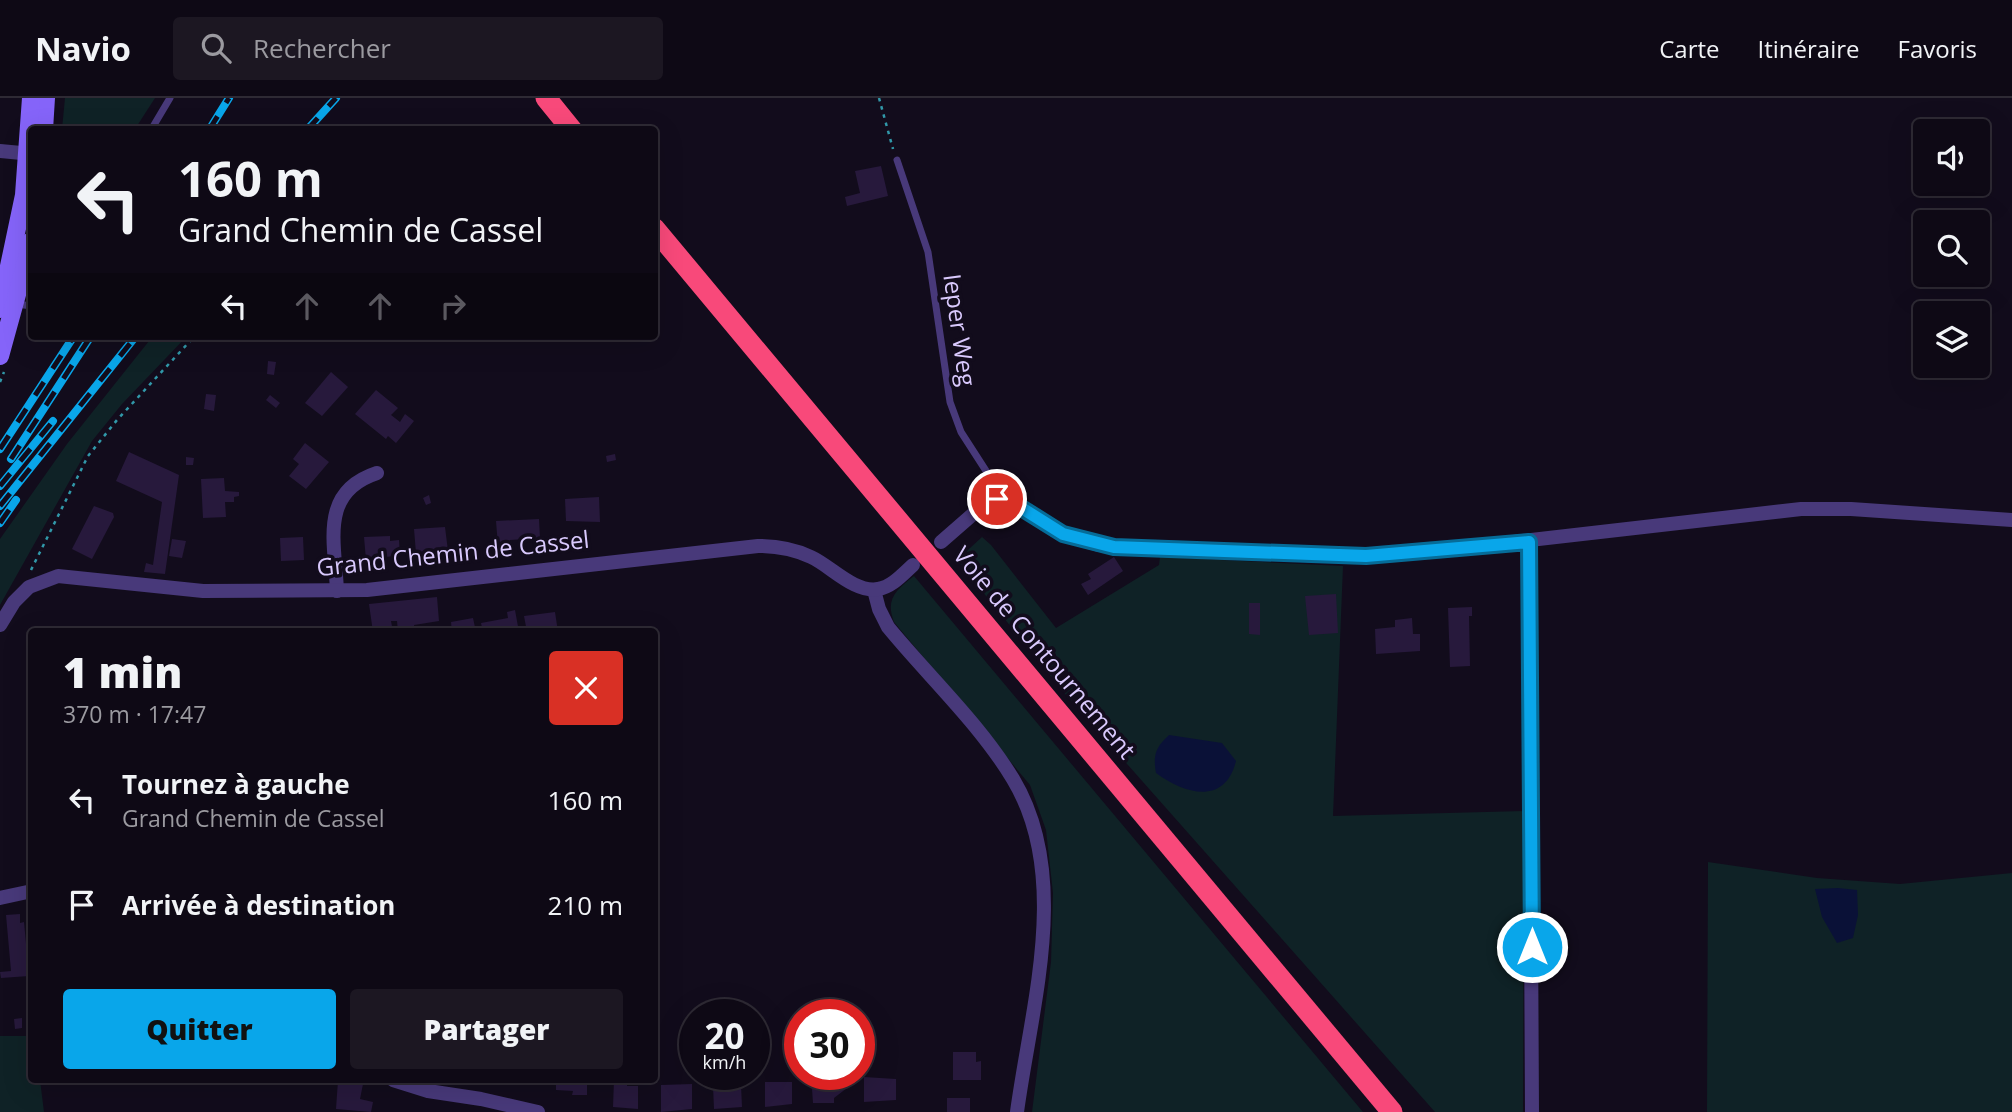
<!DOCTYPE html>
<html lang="fr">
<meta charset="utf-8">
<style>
:root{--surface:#0e0915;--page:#1c1722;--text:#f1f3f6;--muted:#9b9aa0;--line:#2e2a34;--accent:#09a6ea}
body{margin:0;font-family:"Open Sans",sans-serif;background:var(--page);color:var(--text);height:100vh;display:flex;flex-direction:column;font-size:26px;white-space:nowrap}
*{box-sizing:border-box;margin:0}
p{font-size:23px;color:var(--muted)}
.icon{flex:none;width:38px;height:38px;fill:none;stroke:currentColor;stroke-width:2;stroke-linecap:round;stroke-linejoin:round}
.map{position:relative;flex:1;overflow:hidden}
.side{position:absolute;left:28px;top:530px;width:630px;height:455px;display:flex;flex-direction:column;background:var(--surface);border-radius:7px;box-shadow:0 7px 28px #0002,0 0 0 2px var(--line)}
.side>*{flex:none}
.banner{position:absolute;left:28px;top:28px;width:630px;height:214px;border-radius:7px;box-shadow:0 7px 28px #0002,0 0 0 2px var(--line);background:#0e0915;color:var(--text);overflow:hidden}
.fabs{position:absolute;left:1913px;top:21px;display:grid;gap:14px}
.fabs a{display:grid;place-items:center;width:77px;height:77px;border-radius:7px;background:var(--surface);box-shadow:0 7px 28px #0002,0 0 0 2px var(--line);font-size:35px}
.speed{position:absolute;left:679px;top:901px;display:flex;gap:14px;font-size:35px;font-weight:700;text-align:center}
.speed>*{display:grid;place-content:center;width:91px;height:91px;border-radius:50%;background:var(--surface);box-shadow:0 7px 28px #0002,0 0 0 2px var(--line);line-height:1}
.speed small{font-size:18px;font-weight:400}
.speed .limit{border:10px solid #d22;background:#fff;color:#111}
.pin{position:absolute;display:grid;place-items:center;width:60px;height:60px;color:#fff;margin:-30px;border:4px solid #fff;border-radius:50%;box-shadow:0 2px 7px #0007}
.me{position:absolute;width:77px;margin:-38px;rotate:0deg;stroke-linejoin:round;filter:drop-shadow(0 0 5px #0008)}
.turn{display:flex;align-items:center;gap:24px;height:147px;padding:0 35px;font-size:32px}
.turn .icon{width:91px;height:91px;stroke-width:2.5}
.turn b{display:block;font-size:49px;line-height:60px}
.lanes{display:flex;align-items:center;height:66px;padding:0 35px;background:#0003;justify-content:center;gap:35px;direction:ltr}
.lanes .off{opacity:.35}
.round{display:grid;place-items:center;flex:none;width:74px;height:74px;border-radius:7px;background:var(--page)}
.summary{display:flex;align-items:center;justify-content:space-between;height:119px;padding:0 35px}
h1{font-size:42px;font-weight:800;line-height:52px}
.primary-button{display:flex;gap:14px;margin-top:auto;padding:14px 35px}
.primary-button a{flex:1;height:80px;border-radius:7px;background:var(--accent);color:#111;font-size:28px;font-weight:800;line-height:80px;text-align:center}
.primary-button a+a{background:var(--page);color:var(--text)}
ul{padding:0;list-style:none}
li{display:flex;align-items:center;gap:21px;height:105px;padding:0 35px}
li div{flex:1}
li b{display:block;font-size:26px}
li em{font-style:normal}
header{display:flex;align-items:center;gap:42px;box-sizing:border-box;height:98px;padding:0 35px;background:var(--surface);border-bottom:2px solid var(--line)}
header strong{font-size:33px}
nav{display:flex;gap:38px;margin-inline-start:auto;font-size:24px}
.search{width:490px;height:63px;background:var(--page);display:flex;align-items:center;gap:18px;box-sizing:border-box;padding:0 24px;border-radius:7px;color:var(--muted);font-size:26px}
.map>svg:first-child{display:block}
.green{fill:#0f2226}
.water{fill:#0a1137}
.building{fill:#27193c}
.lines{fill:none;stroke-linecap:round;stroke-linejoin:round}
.path{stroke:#3198a9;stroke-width:2.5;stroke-dasharray:3.5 5;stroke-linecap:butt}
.lane{stroke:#48397a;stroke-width:7}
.street{stroke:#48397a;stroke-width:14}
.secondary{stroke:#8564f9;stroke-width:18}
.highway{stroke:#f8497a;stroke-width:21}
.rail-casing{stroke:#09a6ea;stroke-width:8}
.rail{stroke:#120c1c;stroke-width:5;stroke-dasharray:16;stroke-linecap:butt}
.route-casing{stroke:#066c98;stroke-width:18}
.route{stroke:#09a6ea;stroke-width:12}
.labels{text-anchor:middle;stroke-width:7;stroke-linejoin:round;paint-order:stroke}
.street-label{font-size:24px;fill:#d9c9fd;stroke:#120c1c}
</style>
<header>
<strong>Navio</strong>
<div class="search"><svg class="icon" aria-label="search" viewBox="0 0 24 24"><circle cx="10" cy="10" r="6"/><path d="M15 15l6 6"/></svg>Rechercher</div>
<nav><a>Carte</a><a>Itinéraire</a><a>Favoris</a></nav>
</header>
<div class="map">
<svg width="2012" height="1014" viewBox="0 0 2012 1014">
<rect width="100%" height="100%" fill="#120c1c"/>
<g class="green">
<path d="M65 0H155L135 31H62Z"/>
<path d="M153 238H187L122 306 92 343 0 507V441L67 346Z"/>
<path d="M982 439 991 447 1056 530 1159 467 1160 459 1343 468 1333 718 1524 713 1523 1014H1435L1066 597 957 462Z"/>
<path d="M914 478 1363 1014H1032L1051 864 1053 795 1046 732 1030 687 894 524C885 501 896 492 914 478Z"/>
<path d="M1708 764 1817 780 1900 786 2012 775V1014H1707Z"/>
<path d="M0 938H31L32 982H40L44 1014H0Z"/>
</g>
<g class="water">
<path d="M1169 637 1222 645 1236 663C1225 707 1186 697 1156 675 1153 657 1155 650 1169 637Z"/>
<path d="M1838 790 1857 792 1858 817 1853 840 1837 845 1822 819 1815 791Z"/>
</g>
<g class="building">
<path d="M881 68 888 98 847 108 845 99 860 95 855 73Z"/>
<path d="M268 263 276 264 274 277 267 276Z"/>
<path d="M331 274 348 289 322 318 305 305Z"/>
<path d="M376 292 398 310 391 317 400 324 405 316 414 323 396 345 388 338 386 341 355 316Z"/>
<path d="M206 296 216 297 214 313 204 311Z"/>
<path d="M270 297 280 305 276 310 266 302Z"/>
<path d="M305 345 329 364 306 391 289 378 299 366 293 361Z"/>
<path d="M129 354 179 377 165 476 144 474 146 465 153 467 162 404 116 383Z"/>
<path d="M615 356 616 362 607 364 606 358Z"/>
<path d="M186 359 194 360 193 367H186Z"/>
<path d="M224 380 225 393 239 394V398L234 399V404H225L226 419 203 420 201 381Z"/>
<path d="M429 397 431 405 426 407 423 400Z"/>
<path d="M599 399 600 424 566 423 565 401Z"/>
<path d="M94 408 113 415 114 419 92 461 72 451Z"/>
<path d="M539 421 540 440 510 442V448H498L496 423Z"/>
<path d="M445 429 448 453 416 455 414 431Z"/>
<path d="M390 438V443L399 442 400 457 366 462 364 439Z"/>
<path d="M303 439 304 462 281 463 280 440Z"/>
<path d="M172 441 186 443 182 460 169 458Z"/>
<path d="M1114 459 1123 473 1088 497 1081 486 1091 481 1088 476Z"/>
<path d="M1336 496 1338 535 1309 537 1305 498Z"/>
<path d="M437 499 439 523 414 527 415 534H398L397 523H391L393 534H373L369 506Z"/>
<path d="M1249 505H1260V537L1249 536Z"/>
<path d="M1472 509V518H1469L1470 568 1450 569 1448 510Z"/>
<path d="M515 512 519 534H483L481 525 508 520 507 514Z"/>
<path d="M555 514 558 534H527L524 518Z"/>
<path d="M473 520 476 534H452L451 524Z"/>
<path d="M1412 520 1413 536H1420V553L1376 556 1375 531 1395 529V522Z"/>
<path d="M20 816V825L24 824 29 878 1 880 0 874 11 873 6 817Z"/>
<path d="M22 920V930L15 931 14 921Z"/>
<path d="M953 954H976V964L981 963V982H953Z"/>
<path d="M827 976H838L847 985V990L834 1000V1005H813L812 991Z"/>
<path d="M864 979 896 981V1002L864 1004Z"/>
<path d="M338 982 363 986 360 1001 373 1004 371 1014 336 1011Z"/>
<path d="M556 982H587V997H572L573 993 556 992Z"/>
<path d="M614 982H627V988H638V1011L613 1009Z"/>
<path d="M765 984H792V1006L765 1009Z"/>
<path d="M692 986V1011L661 1014V987Z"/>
<path d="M741 987 742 1009 714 1011 713 988Z"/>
<rect x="947" y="1000" width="23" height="14"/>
</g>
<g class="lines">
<g class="path">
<path d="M879 0 893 51"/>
<path d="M0 284 4 274"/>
<path d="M31 472 88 358 117 322 191 242"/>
</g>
<g class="lane">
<path d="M151 32 170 0"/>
<path d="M897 62 928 154 950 304 961 334 990 379 997 401"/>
<path d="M16 206 32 208"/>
</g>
<g class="street">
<path d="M0 53 32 56"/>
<path d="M941 444 980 410 997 401 1012 404 1063 436 1099 447 1325 458 1425 454 1801 411H1851L2012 422"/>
<path d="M1529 444 1532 1014"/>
<path d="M874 492 879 511 888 529C929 579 979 625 1013 681 1072 779 1031 909 1017 1014"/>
<path d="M337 493C335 444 319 394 377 375"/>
<path d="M0 527 14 504 29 489 58 478 203 493 367 492 758 448C777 448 794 451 811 459 831 468 854 495 878 491 892 489 903 476 913 467"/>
<path d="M0 800 32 793"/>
<path d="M393 982 428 993 481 1001 538 1014"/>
</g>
<g class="secondary">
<path d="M44 32 46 0"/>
<path d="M0 211 24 97 31 0"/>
<path d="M0 258 32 142"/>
</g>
<g class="highway">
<path d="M546 0 572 32"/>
<path d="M654 130 1392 1014"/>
</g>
<defs>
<g id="rail">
<path d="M209 32 229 0"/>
<path d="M307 32 336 0"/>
<path d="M0 351 74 238"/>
<path d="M11 361 91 238"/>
<path d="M0 388 53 323"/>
<path d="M0 408 136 238"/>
<path d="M0 425 16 402"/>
</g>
</defs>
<use href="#rail" class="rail-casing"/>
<use href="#rail" class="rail"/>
</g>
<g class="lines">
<defs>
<path id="route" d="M997 401 1012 404 1063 436 1114 449 1366 458 1529 444 1532 849"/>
</defs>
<use href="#route" class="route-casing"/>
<use href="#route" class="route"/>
</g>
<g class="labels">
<g class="street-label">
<text transform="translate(959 232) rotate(82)" y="8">Ieper Weg</text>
<text transform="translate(453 456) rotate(-6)" y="8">Grand Chemin de Cassel</text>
<text transform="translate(1044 555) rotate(50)" y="8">Voie de Contournement</text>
</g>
</g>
</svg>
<div class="fabs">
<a><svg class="icon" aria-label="sound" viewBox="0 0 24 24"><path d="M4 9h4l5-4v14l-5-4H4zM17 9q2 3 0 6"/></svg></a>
<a><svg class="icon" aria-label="search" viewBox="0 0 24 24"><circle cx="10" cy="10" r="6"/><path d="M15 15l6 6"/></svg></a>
<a><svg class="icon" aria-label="layers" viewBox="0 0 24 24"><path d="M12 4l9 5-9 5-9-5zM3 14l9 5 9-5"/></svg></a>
</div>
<div class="speed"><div>20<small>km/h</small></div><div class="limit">30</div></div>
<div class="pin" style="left:997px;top:401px;background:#d93025"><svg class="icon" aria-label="arrive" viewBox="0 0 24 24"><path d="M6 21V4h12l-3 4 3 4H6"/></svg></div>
<svg class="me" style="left:1532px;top:849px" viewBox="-20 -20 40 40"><circle r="17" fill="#09a6ea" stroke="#fff" stroke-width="3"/><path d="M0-11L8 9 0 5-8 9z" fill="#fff"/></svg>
<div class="banner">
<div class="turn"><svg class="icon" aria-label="left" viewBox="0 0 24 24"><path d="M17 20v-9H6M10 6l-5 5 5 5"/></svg><div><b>160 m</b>Grand Chemin de Cassel</div></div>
<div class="lanes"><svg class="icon" aria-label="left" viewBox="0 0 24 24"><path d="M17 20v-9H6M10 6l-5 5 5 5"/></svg><svg class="icon off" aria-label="ahead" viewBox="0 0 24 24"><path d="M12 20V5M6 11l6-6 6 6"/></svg><svg class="icon off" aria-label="ahead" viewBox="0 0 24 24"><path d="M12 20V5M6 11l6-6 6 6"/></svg><svg class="icon off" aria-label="right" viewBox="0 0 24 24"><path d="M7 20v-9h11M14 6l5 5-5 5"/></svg></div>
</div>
<section class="side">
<div class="summary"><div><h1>1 min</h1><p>370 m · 17:47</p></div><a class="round" style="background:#d93025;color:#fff"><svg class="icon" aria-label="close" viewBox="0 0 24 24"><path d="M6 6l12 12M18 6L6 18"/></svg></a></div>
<ul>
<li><svg class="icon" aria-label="left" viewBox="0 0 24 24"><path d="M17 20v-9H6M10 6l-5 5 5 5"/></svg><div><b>Tournez à gauche</b><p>Grand Chemin de Cassel</p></div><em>160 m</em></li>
<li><svg class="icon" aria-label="arrive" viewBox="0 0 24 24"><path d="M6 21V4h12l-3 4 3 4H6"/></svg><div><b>Arrivée à destination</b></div><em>210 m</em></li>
</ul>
<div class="primary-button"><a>Quitter</a><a>Partager</a></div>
</section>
</div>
